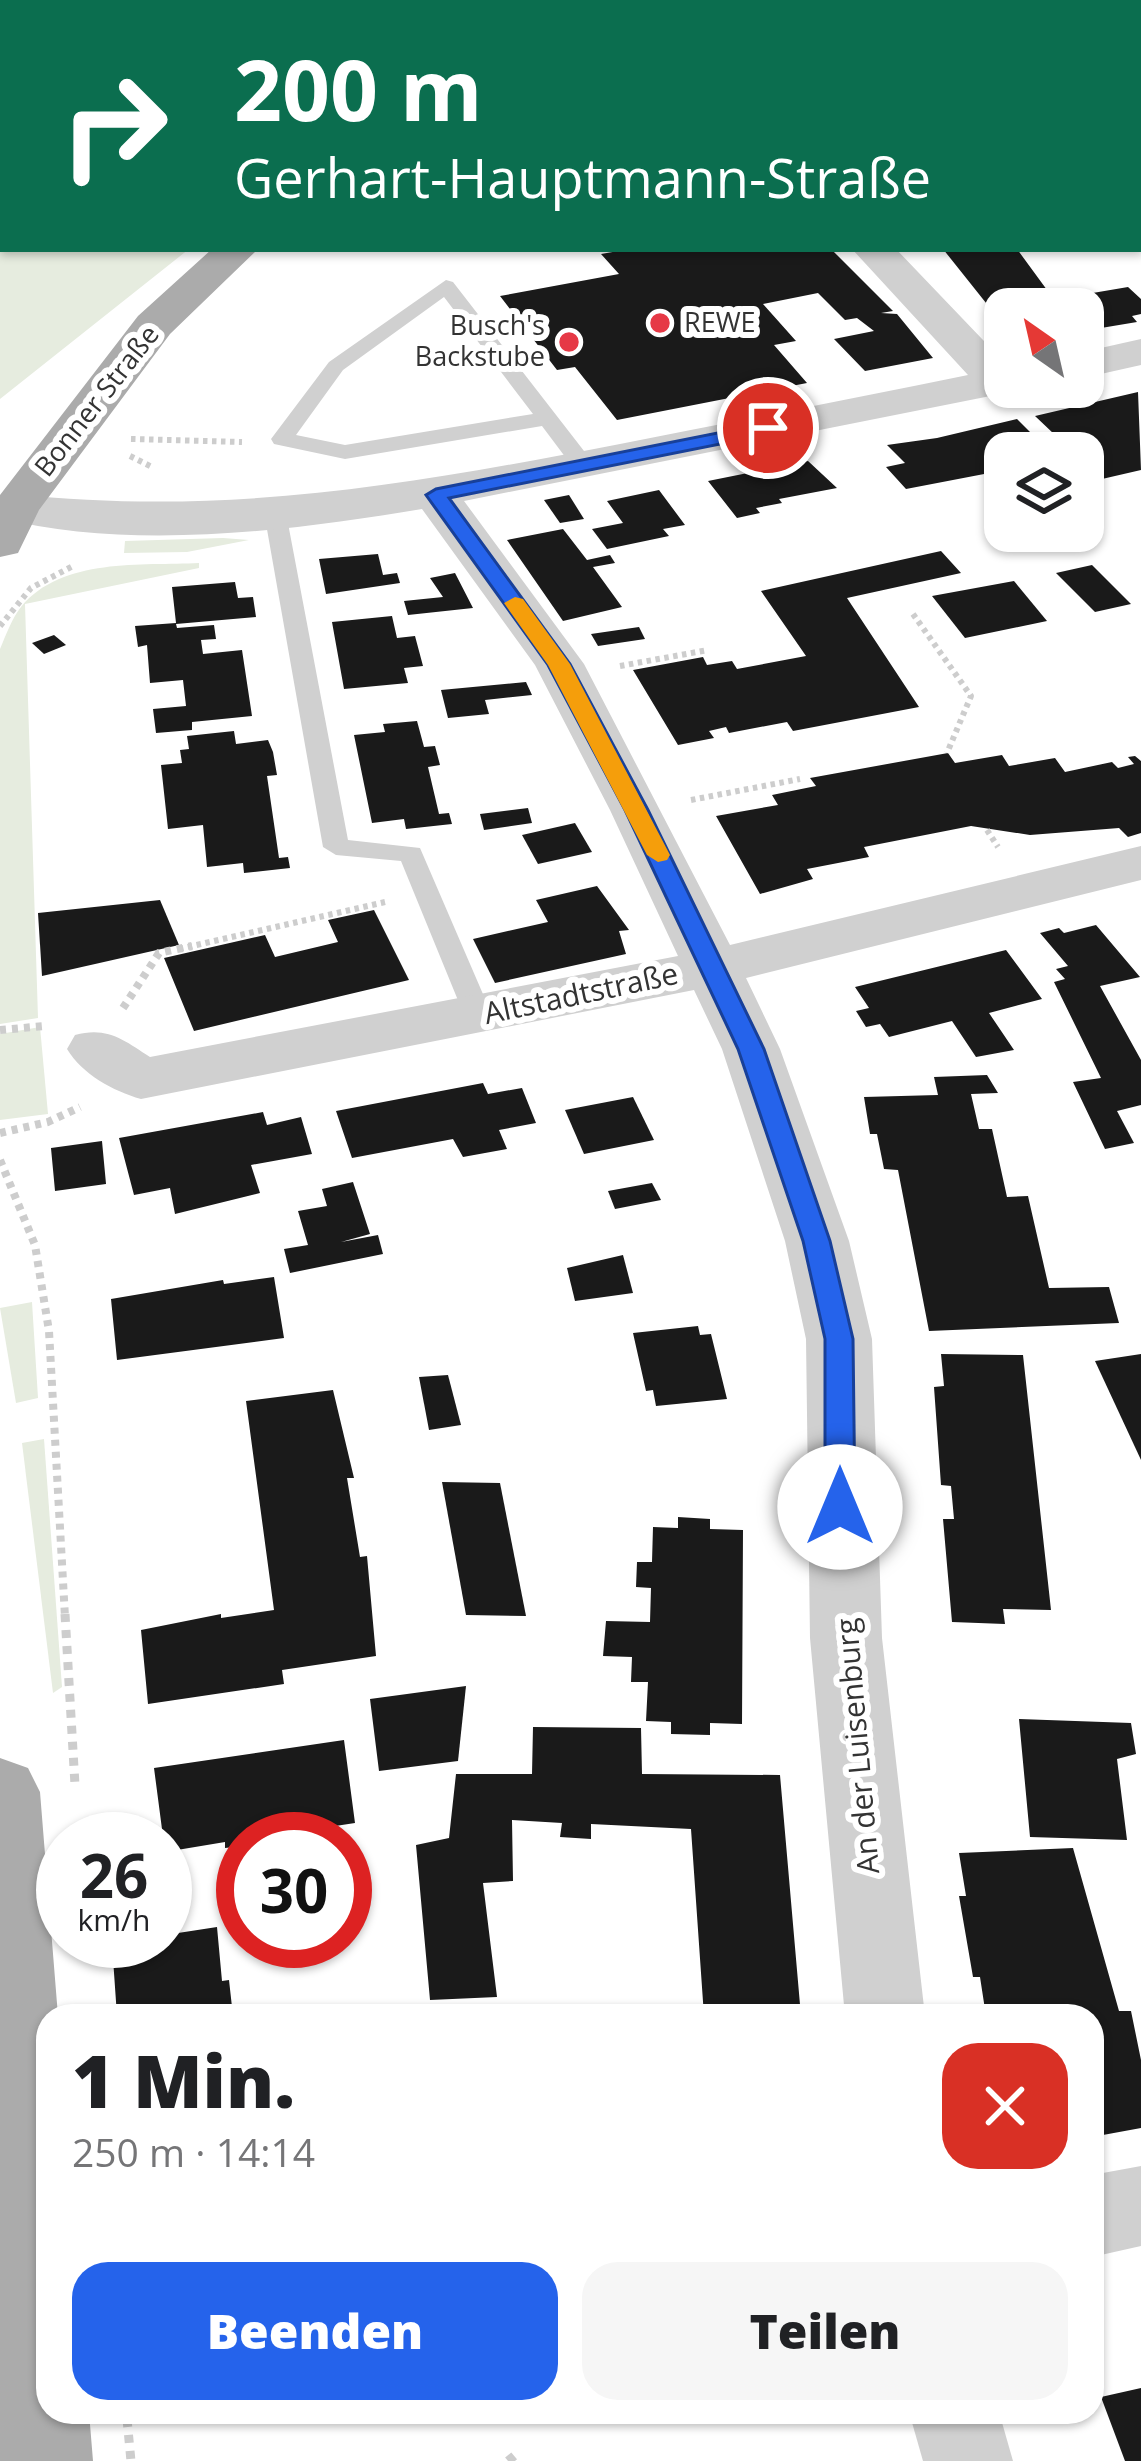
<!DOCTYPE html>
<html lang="de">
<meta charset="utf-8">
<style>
:root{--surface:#fff;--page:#f6f6f6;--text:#202124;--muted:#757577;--accent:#2563eb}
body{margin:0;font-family:"Open Sans",sans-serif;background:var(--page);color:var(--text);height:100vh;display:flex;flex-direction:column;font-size:45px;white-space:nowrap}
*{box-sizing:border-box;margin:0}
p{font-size:39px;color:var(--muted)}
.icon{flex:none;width:66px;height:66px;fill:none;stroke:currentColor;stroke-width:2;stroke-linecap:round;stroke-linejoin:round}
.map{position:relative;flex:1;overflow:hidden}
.details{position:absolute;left:36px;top:2004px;width:1068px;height:420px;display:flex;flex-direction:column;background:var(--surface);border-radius:36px;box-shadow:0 3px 9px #0004}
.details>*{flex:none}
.guide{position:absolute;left:0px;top:0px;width:1143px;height:252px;box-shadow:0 3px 9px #0004;background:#0b6e4f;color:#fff;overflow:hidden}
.needle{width:78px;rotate:326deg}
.tools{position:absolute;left:984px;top:288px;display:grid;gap:24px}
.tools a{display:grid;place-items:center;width:120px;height:120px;border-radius:24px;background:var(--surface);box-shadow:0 3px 9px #0004;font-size:60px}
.speed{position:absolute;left:36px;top:1812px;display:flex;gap:24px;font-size:60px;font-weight:700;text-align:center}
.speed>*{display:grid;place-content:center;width:156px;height:156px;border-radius:50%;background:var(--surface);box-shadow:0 3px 9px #0004;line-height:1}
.speed small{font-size:30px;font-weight:400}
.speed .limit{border:18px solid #d22;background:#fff;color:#111}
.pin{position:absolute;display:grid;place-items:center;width:102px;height:102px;color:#fff;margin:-51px;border:6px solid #fff;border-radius:50%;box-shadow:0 3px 12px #0007}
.me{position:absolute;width:132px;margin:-66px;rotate:0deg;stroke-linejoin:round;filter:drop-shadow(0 0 9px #0008)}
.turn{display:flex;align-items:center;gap:42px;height:252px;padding:0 36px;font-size:54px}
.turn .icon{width:156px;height:156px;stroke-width:2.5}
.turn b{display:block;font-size:84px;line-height:102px}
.round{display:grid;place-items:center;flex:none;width:126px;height:126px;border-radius:36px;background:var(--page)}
.summary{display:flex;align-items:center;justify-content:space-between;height:204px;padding:0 36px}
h1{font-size:72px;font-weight:800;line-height:90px}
.button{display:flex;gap:24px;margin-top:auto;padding:24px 36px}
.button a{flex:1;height:138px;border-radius:36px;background:var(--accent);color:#fff;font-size:48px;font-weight:800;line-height:138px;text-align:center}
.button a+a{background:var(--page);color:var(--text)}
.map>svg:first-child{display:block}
.green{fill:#e6ecdf}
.building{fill:#1a1a1a}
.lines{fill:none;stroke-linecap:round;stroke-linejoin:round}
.path-far3{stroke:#cdcdcd;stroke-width:4.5;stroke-dasharray:4.5 4.5;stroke-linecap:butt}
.path-far2{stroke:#cdcdcd;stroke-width:6;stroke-dasharray:4.5 4.5;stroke-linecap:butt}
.path-far1{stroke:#cdcdcd;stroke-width:8;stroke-dasharray:6 6;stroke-linecap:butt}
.path{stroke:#cdcdcd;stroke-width:9;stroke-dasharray:8 8;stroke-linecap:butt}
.service{fill:#d0d0d0;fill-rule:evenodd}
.minor{fill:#d0d0d0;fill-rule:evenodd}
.primary{fill:#ababab;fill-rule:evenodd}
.route{fill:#2563eb;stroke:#184099;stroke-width:3}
.slow{fill:#f59e0b}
.poi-dot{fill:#e63946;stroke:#fff;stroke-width:4.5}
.labels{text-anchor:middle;stroke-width:12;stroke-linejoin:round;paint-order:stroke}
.far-poi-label{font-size:27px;fill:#333;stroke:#fff;text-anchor:start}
.far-street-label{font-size:27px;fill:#333;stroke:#fff}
.street-label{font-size:30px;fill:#333;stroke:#fff}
</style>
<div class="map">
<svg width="1141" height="2461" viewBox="0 0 1141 2461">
<rect width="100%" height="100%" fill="#fff"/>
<g class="green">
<path d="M0 0H769L3 3V249H189L0 399Z"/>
<path d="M223 538 249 540 187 552 124 553 125 541Z"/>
<path d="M199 563V568L25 604 38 1018 0 1024V649C6 635 12 618 21 607 62 557 142 566 199 563Z"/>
<path d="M40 1027 48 1114 0 1120V1034Z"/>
<path d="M32 1302 38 1398 16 1403 0 1308Z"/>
<path d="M44 1439 62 1687 53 1693 22 1443Z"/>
</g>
<g class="building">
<path d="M630 249H831L893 311 881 313 897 314 933 358 865 371 834 339 874 331 857 318 845 320 818 293 763 304 796 341 774 345 807 383 617 420 575 367 557 370 500 296 619 274 601 254Z"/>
<path d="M943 249H1017L1058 305 1079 301 1075 296 1128 287 1141 299V314L1132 316 1137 322 1083 331V309H1005V329L1001 330 989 313H994Z"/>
<path d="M1138 392 1141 470 1102 479 1083 461V453H1074L1035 416Z"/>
<path d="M1017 419 1036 438 1007 444 1016 453H1005V470L906 489 886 467 905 463 887 445 937 438Z"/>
<path d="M808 461 837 488 779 499 782 503 756 508 760 513 737 518 708 481Z"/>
<path d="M659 490 685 525 663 529 669 536 607 549 592 529 623 523 607 501Z"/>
<path d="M569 495 584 519 560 523 544 500Z"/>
<path d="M563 529 587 560 610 555 615 563 593 567 622 607 563 621 507 540Z"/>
<path d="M941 551 961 573 847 598 919 707 793 731 787 722 729 733 726 727 709 731 714 738 678 745 633 670 703 657 707 665 732 661 737 669 806 656 761 591Z"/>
<path d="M378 554 383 575 397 573 400 583 326 594 319 559Z"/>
<path d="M1092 565 1131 604 1095 612 1056 573Z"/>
<path d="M455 573 473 608 408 615 404 601 443 597 430 578Z"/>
<path d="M1014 581 1047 621 965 638 932 596Z"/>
<path d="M235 582 238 598 253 597 256 617 176 624 177 628 214 625 216 639 201 640 203 654 242 650 252 716 192 722V730L156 733 153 709 186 706 183 680 150 683 147 645 138 647 135 626 176 623 172 587Z"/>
<path d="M392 616 397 638 415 636 423 666 404 668 408 683 344 689 332 622Z"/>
<path d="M639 627 645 639 598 646 591 634Z"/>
<path d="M54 635 66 645 44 654 32 643Z"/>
<path d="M526 682 532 695 485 700 489 714 448 718 441 690Z"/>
<path d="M417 721 424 747 435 746 440 765 428 767 439 814 449 813 452 824 406 829 404 819 372 823 354 735 385 732 383 724Z"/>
<path d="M234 731 236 744 268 740 273 752 277 775 267 776 279 858 288 857 290 868 244 873 243 863 207 867 203 825 168 829 161 765 182 763 180 750 189 749 187 736Z"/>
<path d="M948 753 955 763 1002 755 1009 766 1055 758 1065 772 1112 762 1118 768 1134 764 1128 757 1135 756 1141 761V833L1128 837 1119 828 1030 835 971 826 864 847 869 857 807 869 813 879 760 894 716 816 778 805 772 795 816 786 810 778Z"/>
<path d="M528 808 532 823 484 830 480 814Z"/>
<path d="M575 823 592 852 538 864 522 835Z"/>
<path d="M597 886 629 930 619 931 626 954 495 983 473 939 548 922 536 900Z"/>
<path d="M160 900 179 945 42 976 38 913Z"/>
<path d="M374 910 409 980 194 1031 164 958 265 935 275 957 338 942 328 920Z"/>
<path d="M1096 925 1140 977 1100 986 1141 1060V1105L1117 1111 1134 1143 1105 1149 1073 1082 1101 1078 1054 982 1065 979 1056 969 1068 966 1040 933 1059 928 1064 933Z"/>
<path d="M1006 950 1042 999 989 1013 1014 1050 976 1057 952 1021 889 1037 880 1024 866 1027 856 1011 869 1008 855 987Z"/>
<path d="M987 1075 998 1093 971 1094 979 1129H992L1007 1197 1028 1196 1049 1288 1109 1287 1119 1323 929 1331 898 1170 884 1169 877 1134H870L864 1097 938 1095 934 1077Z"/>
<path d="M483 1083 488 1094 522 1088 536 1123 499 1130 507 1149 463 1157 453 1139 352 1158 336 1111Z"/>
<path d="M633 1097 654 1140 584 1154 565 1110Z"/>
<path d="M263 1112 267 1125 301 1117 312 1154 251 1165 260 1193 175 1214 170 1188 134 1195 119 1138Z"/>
<path d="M102 1141 106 1184 55 1191 51 1148Z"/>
<path d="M353 1182 370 1234 341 1242 378 1235 383 1254 290 1273 284 1249 308 1245 298 1211 327 1206 322 1189Z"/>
<path d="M652 1183 661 1200 615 1209 608 1191Z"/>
<path d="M623 1255 633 1293 575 1301 567 1268Z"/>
<path d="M274 1277 284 1338 117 1360 111 1299 223 1280 224 1284Z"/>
<path d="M698 1326 700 1335 711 1334 727 1399 656 1406 653 1390 646 1391 633 1333Z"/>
<path d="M941 1354 1023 1355 1051 1610 1003 1609 1005 1624 952 1622 943 1519H954L951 1486 941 1485 934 1387 944 1386Z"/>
<path d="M1141 1354V1460L1095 1361Z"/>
<path d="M448 1375 461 1425 429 1430 419 1377Z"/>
<path d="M333 1390 354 1478H347L360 1557 367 1556 376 1656 282 1670 284 1684 148 1704 141 1630 221 1614V1618L274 1610 246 1401Z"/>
<path d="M442 1482 500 1483 526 1616 466 1615Z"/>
<path d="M678 1517 710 1519V1529L743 1530 742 1724 710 1723V1735L671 1734V1722L646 1721 648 1682H631L632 1657 603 1656 606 1621 650 1622 651 1588 636 1587 637 1562H652L653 1527 678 1528Z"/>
<path d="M466 1686 458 1761 379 1771 370 1699Z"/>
<path d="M1019 1719 1131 1723 1136 1754 1117 1759 1127 1840 1030 1837Z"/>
<path d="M533 1727 641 1728 642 1774 780 1775 801 2016H704L691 1829 591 1824V1839L560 1837 562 1823 512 1820 513 1881 483 1883 497 1997 430 2000 416 1845 449 1838 456 1774H532Z"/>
<path d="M344 1740 355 1823 296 1832 297 1837 243 1839V1846L225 1848V1842L165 1852 154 1768Z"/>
<path d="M1073 1848 1119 2011H1131L1141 2060V2128L1092 2137V2016H986L980 1977H973L959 1896H966L959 1853Z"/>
<path d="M217 1927 222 1981 229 1980 233 2016H117L112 1944 165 1941V1935Z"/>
<path d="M1141 2388V2461H1125L1101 2397Z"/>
</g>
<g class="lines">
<g class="path-far3">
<path d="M678 3 685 0"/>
<path d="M902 3 910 0"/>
</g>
<g class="path-far2">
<path d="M131 439 242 442"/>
<path d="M130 456 154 468"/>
<path d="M913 614 971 696 947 753"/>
<path d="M0 626 31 588 75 565"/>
<path d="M620 666 708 650"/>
<path d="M691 800 800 779"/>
<path d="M987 830 998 847"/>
<path d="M179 949 385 902"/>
</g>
<g class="path-far1">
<path d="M123 1008 159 953 192 946"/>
<path d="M0 1030 45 1026"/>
<path d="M0 1133 48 1122 80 1107"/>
<path d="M0 1160 35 1245 49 1331 65 1617"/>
</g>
<g class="path">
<path d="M65 1614 75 1785"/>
<path d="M127 2419 131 2461"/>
<path d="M508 2461 520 2451"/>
</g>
<g class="service">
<path d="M446 280 453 282 591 460V470H575L542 426 345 459 274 444 271 439 329 362ZM444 297 533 414 345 445 296 435 343 370Z"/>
<path d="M276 511 287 518 348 840 420 848 492 1015 488 1021H468L464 1015 401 861 336 855 323 847 265 518Z"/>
</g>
<g class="minor">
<rect x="1140" y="95" width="1" height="22"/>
<path d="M852 249H896L1005 363V387H1023L1021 390 464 501 584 664 730 945 1141 846V880L746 978 780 1049 849 1241 872 1339 882 1638 925 2016H845L810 1638 806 1339 785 1241 722 1049 694 990 141 1099C113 1091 82 1074 67 1049L75 1035C107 1026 124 1040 150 1057L678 956 610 810 535 665 422 509C291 531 130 551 0 518V498L15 494C229 517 411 484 620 444 736 421 852 399 968 375Z"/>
<path d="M1141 339V365L1083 378V352Z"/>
<path d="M1141 2166V2246L1092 2257V2175Z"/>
<path d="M909 2412H999L1013 2461H923Z"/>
</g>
<g class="primary">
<path d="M812 0H857L810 3Z"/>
<path d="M212 249H258L170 334 39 510 18 553 0 557V495L138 316Z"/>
<path d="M0 1758 28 1768 40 1792 58 2016H48V2412H89L93 2461H0Z"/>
</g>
</g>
<path class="route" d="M768 423 778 428 775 433 449 498 570 664 648 810 764 1049 830 1241 853 1339 855 1507 851 1515H829L825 1507V1339L803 1241 738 1049 625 810 548 665 426 495 436 489Z"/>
<path class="slow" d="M515 597 523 599 570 664 670 855 667 860 658 862 647 855 548 665 504 603Z"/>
<g class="poi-dot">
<circle cx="660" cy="323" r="12"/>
<circle cx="569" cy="342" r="12"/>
</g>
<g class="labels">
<g class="far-poi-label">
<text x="684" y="332">REWE</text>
<text x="545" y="335" text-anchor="end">Busch's<tspan x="545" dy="31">Backstube</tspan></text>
</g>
<g class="far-street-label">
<text transform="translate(97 401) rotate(-52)" y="9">Bonner Straße</text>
</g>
<g class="street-label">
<text transform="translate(581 994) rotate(-12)" y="10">Altstadtstraße</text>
<text transform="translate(858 1746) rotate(-95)" y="10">An der Luisenburg</text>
</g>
</g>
</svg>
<div class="tools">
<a><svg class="needle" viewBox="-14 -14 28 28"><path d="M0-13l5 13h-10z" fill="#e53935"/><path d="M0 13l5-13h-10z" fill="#757577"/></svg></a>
<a><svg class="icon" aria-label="layers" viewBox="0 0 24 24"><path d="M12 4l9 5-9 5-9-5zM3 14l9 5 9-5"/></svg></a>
</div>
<div class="speed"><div>26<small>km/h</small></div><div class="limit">30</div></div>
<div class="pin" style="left:768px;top:428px;background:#d93025"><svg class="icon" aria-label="arrive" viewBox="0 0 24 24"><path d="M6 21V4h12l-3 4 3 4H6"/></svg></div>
<svg class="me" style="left:840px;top:1507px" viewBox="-20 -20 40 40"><circle r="19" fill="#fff"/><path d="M0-13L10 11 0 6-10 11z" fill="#2563eb"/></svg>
<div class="guide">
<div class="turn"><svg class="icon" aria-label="right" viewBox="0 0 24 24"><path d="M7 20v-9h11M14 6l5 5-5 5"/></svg><div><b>200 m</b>Gerhart-Hauptmann-Straße</div></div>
</div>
<section class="details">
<div class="summary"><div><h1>1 Min.</h1><p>250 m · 14:14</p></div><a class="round" style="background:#d93025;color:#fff"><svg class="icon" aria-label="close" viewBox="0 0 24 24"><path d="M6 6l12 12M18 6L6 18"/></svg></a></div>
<div class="button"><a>Beenden</a><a>Teilen</a></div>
</section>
</div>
